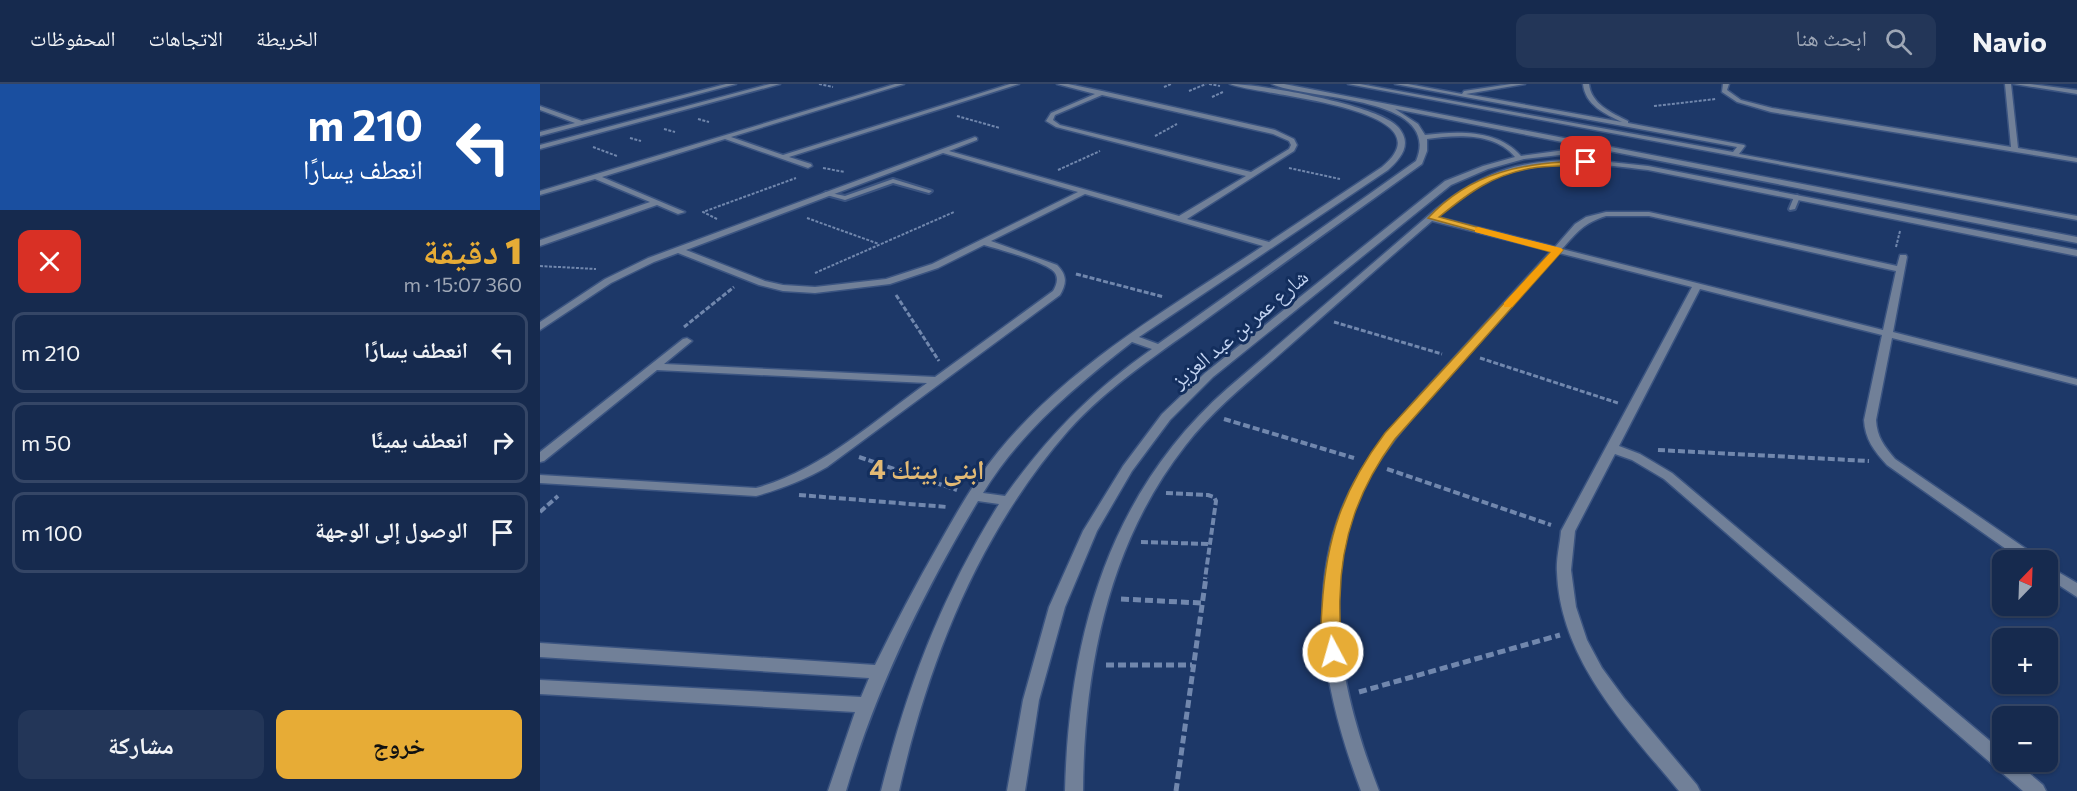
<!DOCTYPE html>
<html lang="ar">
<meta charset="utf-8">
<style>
:root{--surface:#162a4e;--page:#233658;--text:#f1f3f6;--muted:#9ea7b6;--line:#354666;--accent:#e7ac36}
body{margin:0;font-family:Commissioner,"Noto Naskh Arabic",sans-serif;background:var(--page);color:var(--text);direction:rtl;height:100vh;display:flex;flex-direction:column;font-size:22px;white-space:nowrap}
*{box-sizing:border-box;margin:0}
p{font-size:20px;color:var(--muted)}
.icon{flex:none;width:33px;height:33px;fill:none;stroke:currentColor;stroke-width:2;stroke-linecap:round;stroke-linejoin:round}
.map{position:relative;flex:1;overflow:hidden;direction:ltr}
.panel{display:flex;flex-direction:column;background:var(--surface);width:540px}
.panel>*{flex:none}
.banner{background:#1a4fa0;color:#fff;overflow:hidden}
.needle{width:39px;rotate:23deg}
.buttons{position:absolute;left:1452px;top:466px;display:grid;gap:12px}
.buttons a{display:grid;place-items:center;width:66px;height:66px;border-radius:12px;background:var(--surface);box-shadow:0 2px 4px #0004,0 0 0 2px var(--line);font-size:30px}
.pin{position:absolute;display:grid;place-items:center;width:51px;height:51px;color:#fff;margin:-26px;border-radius:12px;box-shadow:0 3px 9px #0006}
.me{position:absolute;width:66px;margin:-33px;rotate:354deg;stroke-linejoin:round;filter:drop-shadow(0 0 4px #0008)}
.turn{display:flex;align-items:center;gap:21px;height:126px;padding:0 18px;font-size:27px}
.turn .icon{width:78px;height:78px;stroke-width:2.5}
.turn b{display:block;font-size:42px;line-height:51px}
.round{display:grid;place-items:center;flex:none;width:63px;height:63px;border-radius:12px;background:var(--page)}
.headline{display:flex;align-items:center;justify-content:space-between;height:102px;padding:0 18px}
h1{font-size:36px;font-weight:800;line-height:45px;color:var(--accent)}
.button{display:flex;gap:12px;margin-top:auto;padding:12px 18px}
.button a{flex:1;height:69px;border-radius:12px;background:var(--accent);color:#111;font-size:24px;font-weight:800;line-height:69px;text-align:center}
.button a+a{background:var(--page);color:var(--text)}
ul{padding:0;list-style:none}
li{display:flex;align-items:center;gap:18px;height:81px;margin:0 12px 9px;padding:0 6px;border:3px solid var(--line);border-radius:12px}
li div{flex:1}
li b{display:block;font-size:22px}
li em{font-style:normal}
header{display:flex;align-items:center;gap:36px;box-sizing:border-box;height:84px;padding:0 30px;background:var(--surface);border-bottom:2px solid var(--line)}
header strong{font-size:28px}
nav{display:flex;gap:33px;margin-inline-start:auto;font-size:21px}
.search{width:420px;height:54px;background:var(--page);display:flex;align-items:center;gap:15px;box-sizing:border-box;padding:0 21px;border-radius:12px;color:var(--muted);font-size:22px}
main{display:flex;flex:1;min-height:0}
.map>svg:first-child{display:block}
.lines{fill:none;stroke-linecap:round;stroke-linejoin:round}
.service-casing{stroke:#3b5481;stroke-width:4}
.minor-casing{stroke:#3b5481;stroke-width:3}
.path-far3{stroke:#7187ad;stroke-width:2;stroke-dasharray:3 1.5;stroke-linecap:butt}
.path-far2{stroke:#7187ad;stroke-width:3;stroke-dasharray:5 2;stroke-linecap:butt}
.path-far1{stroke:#7187ad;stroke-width:4;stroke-dasharray:7 3;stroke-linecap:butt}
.path{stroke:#7187ad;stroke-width:5;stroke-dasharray:8 4;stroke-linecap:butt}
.service{fill:#718098;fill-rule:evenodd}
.minor{fill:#718098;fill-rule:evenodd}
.route{fill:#e7ac36;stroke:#967023;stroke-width:1.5}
.slow{fill:#f59e0b}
.labels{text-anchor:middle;stroke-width:6;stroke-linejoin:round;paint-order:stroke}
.street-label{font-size:21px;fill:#c3d4f2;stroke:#132e5d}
.district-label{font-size:27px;font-weight:bold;fill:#e3ba74;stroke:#132e5d}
</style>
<header>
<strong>Navio</strong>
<div class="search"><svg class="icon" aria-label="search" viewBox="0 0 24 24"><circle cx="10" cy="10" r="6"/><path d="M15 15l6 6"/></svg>ابحث هنا</div>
<nav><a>الخريطة</a><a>الاتجاهات</a><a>المحفوظات</a></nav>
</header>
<main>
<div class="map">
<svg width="1537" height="707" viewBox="0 0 1537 707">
<rect width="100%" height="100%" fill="#1d3868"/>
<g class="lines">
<defs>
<g id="service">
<path d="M353 95 392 107 389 109 353 99 305 116 283 110 286 108 305 112Z"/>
<path d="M1257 111 1260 113 1255 125 1250 126 1249 125 1254 113Z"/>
</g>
<g id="minor">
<path d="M186 0H196L0 52V48L35 39 0 26V22L42 37Z"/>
<path d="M230 0H240L0 65V61Z"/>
<path d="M355 0H364L191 53 243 71 470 0H479L249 73 271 80 272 82 268 84 185 55 62 93 145 128 138 130 117 121 0 162V156L110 118 55 95 0 111V107Z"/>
<path d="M517 0H528L562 7 735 46 754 55 757 61 754 67 647 135 729 158 842 83C915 23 713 11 690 0 721 0 839 21 858 43 873 60 861 74 848 86L599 253 618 260 876 77C904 11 765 16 732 0H744L1537 153V159L1064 66 984 75 948 85 911 101 673 293 630 336 592 387 557 447 525 523 499 616 485 707H467L483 616 509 523 543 447 583 382 622 330 665 289 905 97 943 82 975 73C954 48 916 51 887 55V67L882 80C812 130 742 180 672 231 623 267 569 301 528 347 439 449 389 575 359 707H341C367 603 402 511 459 420L438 417C383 509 336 604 306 707H288L315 628 0 610V596L321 613 329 594 0 573V559L335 581C355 540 376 500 399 460 417 428 435 396 458 368 529 281 631 223 723 162L545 110 451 157 517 181C527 191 527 199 520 211L287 383C265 396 241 405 216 412L0 399V391L216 404C280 387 334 337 387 299L117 286 4 377 0 378V368L143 255 147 254 152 257 124 280 395 293 513 207C516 202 519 195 515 189 509 179 458 165 444 161L398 184 350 200 275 209 243 207 219 201 138 169 114 178 71 199 0 246V238L65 195 108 174 435 53 437 54V56L409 67 639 132 706 92 516 43 506 37 511 29 555 10ZM562 11 733 50 749 57 751 61 749 65 711 88 520 41 513 36 515 31ZM855 25 1048 63 981 72C958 45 917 47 885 51L878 40ZM403 69 538 108 392 180 346 195 275 203 243 201 225 197 146 166ZM592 258 612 265C552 307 508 352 465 412L443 409C481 347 536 302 592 258Z"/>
<path d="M808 0H820L1193 68 1197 63 855 0H868L922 10 924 7 971 0H985L926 10 1082 38C1065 30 1045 21 1043 0H1049C1051 20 1072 29 1088 37V39L1204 61 1205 62 1199 70 1537 132V136Z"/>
<path d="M1183 0H1189L1187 6 1201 16 1232 24 1471 63 1465 0H1471L1478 64 1537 74V78L1231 28 1197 18 1182 8Z"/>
<path d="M1474 0H1490L1537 6V10Z"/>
<path d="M1050 76 1108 82 1537 166V172L1108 86C1055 79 995 73 945 98 928 107 912 120 897 133L1015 163 1035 140 1046 133 1066 128H1109L1357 182 1360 171H1366L1367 173 1353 248 1537 295V301L1352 254 1336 336C1337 353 1344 362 1355 375L1498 473 1500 477H1483L1347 381C1334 367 1325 355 1324 336L1342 251 1160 205 1079 362 1100 370 1132 389 1462 667V678H1476L1503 701 1506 707H1483L1124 395 1092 376 1075 370 1035 447 1031 486 1036 523 1047 556 1062 584 1084 614 1157 701 1160 707H1139C1086 643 1020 576 1017 488 1016 475 1020 460 1021 447L1152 203 1019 169C981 211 944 253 907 295 877 329 845 362 824 403 776 500 802 611 839 707H821C786 614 763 510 806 415 828 366 865 328 901 288 938 248 974 207 1011 167L892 137C841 181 790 226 739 271 706 300 672 327 645 362 568 460 544 585 543 707H525C529 553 568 409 688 304L896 125C948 84 984 75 1050 76ZM1066 132H1109L1356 187 1343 246 1022 165C1037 148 1044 139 1066 132Z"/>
<path d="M1508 482 1537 499V513L1508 494Z"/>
</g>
</defs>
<use href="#service" class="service-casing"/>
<use href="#minor" class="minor-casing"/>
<g class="path-far3">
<path d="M279 0 293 3"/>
<path d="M669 0 680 2"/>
<path d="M624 3 631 0"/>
<path d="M649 7 666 0"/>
<path d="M672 13 683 8"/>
<path d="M1114 22 1176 15"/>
<path d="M417 32 460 44"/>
<path d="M158 35 169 38"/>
<path d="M124 45 135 48"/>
<path d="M615 52 637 40"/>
<path d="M90 54 101 57"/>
<path d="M53 63 77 72"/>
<path d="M283 84 305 88"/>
<path d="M749 84 800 95"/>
<path d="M518 86 560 67"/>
<path d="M267 134 339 160"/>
<path d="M177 135 163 128 256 94"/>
<path d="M1356 163 1360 147"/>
<path d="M0 182 56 185"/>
<path d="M275 189 414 128"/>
<path d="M536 190 541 191"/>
</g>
<g class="path-far2">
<path d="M536 190 624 213"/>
<path d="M356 211 399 277"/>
<path d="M794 238 902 270"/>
<path d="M144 243 194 203"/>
<path d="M940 274 1078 319"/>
</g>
<g class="path-far1">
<path d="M684 335 814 374"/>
<path d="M1118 366 1329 377"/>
<path d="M319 373 417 406"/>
<path d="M847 385 1011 441"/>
<path d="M626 409 668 411 674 413 676 417 665 495"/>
<path d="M259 411 407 423"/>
<path d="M0 428 18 412"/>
<path d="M601 458 670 460"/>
</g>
<g class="path">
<path d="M581 515 661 519"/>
<path d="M566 581H652"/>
<path d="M819 608 1020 551"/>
<path d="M636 707 666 493"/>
</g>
<use href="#service" class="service"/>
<use href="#minor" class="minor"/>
</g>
<path class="route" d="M1046 76 1049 77V80C1031 83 1011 81 993 84 952 91 930 108 899 133L1023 166 855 355C819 404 801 454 800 514 799 525 802 568 800 574L793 576 787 574C779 559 781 540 782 524 786 454 803 405 845 349L1011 168 888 134C933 86 983 80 1046 76Z"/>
<path class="slow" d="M938 143 1021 164 1023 166 972 223H964V219L1011 168 935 148V144Z"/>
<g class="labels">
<g class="street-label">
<text transform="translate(700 245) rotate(-40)" y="7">شارع عمر بن عبد العزيز</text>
</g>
<g class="district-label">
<text x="387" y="395">ابنى بيتك 4</text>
</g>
</g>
</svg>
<div class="buttons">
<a><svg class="needle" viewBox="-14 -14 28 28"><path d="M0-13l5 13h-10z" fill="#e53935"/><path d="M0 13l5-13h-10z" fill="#9ea7b6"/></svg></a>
<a>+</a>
<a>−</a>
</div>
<div class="pin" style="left:1046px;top:78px;background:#d93025"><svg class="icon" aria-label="arrive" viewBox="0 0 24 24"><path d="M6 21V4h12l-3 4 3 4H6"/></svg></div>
<svg class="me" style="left:793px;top:568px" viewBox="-20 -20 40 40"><circle r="17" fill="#e7ac36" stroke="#fff" stroke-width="3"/><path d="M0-11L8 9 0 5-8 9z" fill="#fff"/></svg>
</div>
<section class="panel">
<div class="banner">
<div class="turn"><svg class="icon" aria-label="left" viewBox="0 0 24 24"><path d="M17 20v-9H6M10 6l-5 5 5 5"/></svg><div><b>210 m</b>انعطف يسارًا</div></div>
</div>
<div class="headline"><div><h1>1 دقيقة</h1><p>360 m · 15:07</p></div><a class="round" style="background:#d93025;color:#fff"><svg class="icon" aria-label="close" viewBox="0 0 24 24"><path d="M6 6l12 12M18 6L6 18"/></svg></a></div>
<ul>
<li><svg class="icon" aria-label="left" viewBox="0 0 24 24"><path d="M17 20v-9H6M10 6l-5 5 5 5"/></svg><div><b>انعطف يسارًا</b></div><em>210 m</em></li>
<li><svg class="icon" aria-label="right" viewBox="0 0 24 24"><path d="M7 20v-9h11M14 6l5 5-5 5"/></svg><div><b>انعطف يمينًا</b></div><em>50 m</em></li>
<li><svg class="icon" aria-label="arrive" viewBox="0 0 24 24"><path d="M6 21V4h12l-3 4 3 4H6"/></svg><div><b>الوصول إلى الوجهة</b></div><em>100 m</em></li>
</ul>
<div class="button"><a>خروج</a><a>مشاركة</a></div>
</section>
</main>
